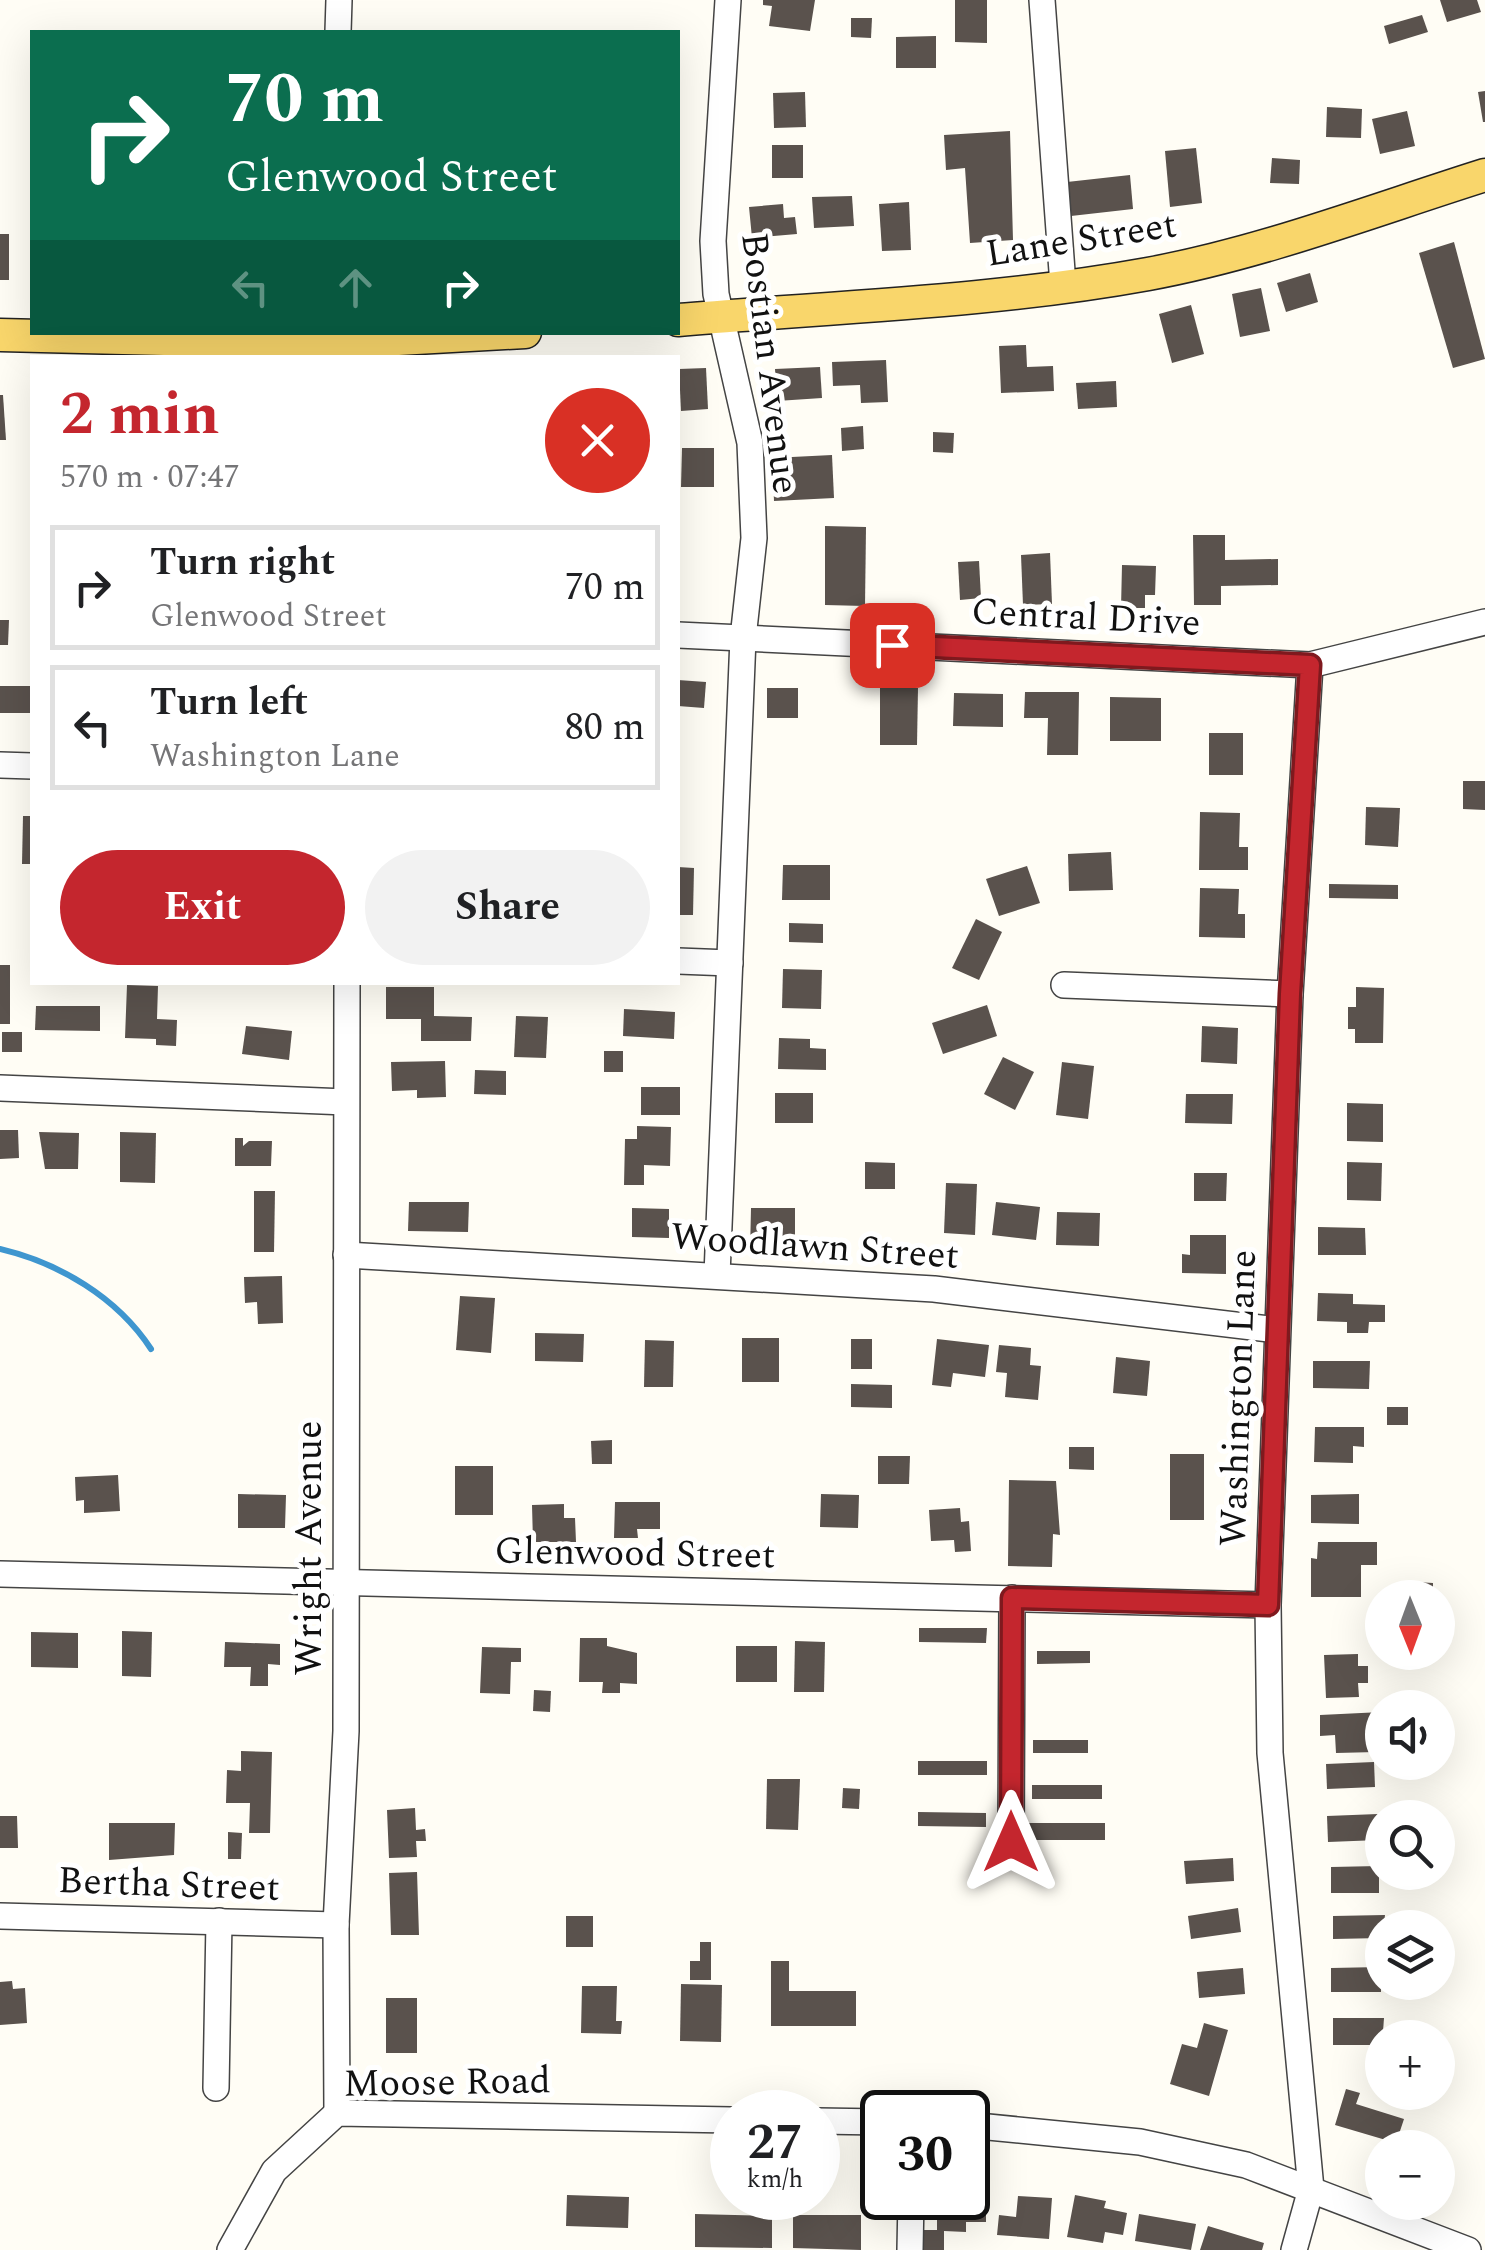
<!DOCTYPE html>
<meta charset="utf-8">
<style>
:root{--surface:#fff;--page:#f2f2f2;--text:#202124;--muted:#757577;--line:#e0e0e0;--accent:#c4262e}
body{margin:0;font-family:Spectral,serif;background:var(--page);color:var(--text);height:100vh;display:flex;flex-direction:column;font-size:38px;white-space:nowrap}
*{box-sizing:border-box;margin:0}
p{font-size:32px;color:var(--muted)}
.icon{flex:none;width:55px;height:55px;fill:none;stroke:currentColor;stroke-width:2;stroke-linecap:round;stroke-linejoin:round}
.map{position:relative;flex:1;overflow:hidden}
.drawer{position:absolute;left:30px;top:355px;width:650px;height:630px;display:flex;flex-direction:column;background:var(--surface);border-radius:0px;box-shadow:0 10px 40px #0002}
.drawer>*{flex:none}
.top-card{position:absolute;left:30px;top:30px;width:650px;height:305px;border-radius:0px;box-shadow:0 10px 40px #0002;background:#0b6e4f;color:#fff;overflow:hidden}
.needle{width:65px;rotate:179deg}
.buttons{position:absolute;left:1365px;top:1580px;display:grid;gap:20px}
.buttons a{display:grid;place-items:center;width:90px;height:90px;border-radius:50%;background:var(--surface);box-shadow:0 10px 40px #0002;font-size:50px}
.speed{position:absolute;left:710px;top:2090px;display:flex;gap:20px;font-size:50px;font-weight:700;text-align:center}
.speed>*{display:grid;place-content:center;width:130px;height:130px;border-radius:50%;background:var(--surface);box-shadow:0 10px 40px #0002;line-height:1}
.speed small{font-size:25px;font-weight:400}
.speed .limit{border:5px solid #111;border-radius:15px;background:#fff;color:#111}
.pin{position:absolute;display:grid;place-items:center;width:85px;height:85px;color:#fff;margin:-42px;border-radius:20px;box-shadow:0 5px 15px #0006}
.me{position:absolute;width:110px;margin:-55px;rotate:0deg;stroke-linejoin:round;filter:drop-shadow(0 0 8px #0008)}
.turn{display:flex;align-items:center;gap:35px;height:210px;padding:0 30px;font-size:45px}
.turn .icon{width:130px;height:130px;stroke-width:2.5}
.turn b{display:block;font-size:70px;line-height:85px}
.lanes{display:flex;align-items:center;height:95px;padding:0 30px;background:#0003;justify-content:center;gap:50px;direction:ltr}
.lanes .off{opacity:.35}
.round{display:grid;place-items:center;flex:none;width:105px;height:105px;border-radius:52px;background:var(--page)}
.summary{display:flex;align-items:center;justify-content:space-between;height:170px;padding:0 30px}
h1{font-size:60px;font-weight:700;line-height:75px;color:var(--accent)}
.primary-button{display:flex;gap:20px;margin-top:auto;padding:20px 30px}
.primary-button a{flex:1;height:115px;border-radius:60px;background:var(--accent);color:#fff;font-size:40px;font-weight:700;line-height:115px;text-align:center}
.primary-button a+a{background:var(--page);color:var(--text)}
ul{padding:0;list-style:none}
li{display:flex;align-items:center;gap:30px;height:125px;margin:0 20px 15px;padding:0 10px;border:5px solid var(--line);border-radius:0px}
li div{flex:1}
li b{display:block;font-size:38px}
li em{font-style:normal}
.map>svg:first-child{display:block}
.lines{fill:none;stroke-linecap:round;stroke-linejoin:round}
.stream{stroke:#3f96cf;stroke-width:6}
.building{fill:#5a524d}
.minor-casing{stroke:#444;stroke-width:28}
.major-casing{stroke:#222;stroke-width:35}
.minor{stroke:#fff;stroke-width:25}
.major{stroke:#f9d66b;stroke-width:32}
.route-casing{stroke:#7f191e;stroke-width:25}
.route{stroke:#c4262e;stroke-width:18}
.labels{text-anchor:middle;stroke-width:10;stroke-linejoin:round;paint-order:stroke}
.street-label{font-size:38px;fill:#111;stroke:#fff}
</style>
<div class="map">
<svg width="1485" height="2250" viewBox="0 0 1485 2250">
<rect width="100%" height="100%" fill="#fffdf5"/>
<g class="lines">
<path class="stream" d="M0 1249C59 1263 117 1297 151 1349"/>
</g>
<g class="building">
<path d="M763 0H815L810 31 769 26 772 6 763 5Z"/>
<path d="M955 0H987V43L955 42Z"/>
<path d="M1440 0H1477L1481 12 1447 22Z"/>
<path d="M1422 15 1428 32 1389 44 1384 26Z"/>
<path d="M851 18H872L871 38 851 37Z"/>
<path d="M936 36V68H896V37Z"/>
<path d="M1485 91V122H1483L1478 92Z"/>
<path d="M805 92 806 127 774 128 773 93Z"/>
<path d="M1327 107 1362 109 1361 138 1326 137Z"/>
<path d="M1407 111 1415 146 1380 154 1372 119Z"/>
<path d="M1010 131 1013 240 970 243 965 168 946 170 944 135Z"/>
<rect x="772" y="145" width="31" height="33"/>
<path d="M1196 148 1202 203 1170 207 1165 151Z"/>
<path d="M1272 158 1300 160 1299 184 1270 183Z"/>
<path d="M1130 175 1133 209 1071 216 1067 182Z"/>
<path d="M852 196 854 226 814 228 812 197Z"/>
<path d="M909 202 911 250 882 251 879 204Z"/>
<path d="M783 204 784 218 795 217 797 234 752 238 749 207Z"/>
<rect x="0" y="234" width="9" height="46"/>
<path d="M1454 242 1485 359 1453 368 1419 253Z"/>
<path d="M1310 273 1318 302 1286 312 1277 283Z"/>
<path d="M1261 288 1270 331 1240 337 1232 294Z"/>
<path d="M1191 305 1204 354 1172 363 1159 314Z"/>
<path d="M1026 345 1027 367 1053 366 1054 391 1001 393 999 346Z"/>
<path d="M886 360 888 402 861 403 860 385 833 386 832 362Z"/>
<path d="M820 367 822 398 777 401 775 369Z"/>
<path d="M706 368 708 409 681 411 679 369Z"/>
<path d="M1116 381 1117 407 1078 409 1076 383Z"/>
<path d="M0 395H3L6 440H0Z"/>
<path d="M863 426 864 449 842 451 841 428Z"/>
<path d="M933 432 954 433 953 453 933 452Z"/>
<path d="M682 448H714V487H681Z"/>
<path d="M832 455 834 498 774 501 772 458Z"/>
<path d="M825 526 866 527 865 606 825 605Z"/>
<path d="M1193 535H1225V560L1278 559V585L1221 586V605H1194Z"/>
<path d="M1050 553 1052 604 1023 605 1021 555Z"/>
<path d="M979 561 981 598 960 600 958 562Z"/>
<path d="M1122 565 1156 566 1155 595H1145V608H1121Z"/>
<path d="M0 620H9L8 645H0Z"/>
<path d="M678 680 706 682 704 708 678 706Z"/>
<rect x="0" y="686" width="32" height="27"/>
<path d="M880 687 918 688 917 745H880Z"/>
<rect x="767" y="688" width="31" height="30"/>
<path d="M1025 692H1079L1078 755H1047L1048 718H1024Z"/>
<path d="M954 693 1003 694V727L953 726Z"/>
<path d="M1110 697 1161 698V741H1110Z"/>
<rect x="1209" y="733" width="34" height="42"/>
<path d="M1463 781H1485V810L1463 809Z"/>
<path d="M1366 807 1400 808 1398 847 1365 845Z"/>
<path d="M1200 812 1240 813 1239 847H1248V870H1199Z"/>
<path d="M23 816H32V864H22Z"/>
<path d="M1111 852 1113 890 1069 891 1068 854Z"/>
<path d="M783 865H830V900H782Z"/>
<path d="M1027 866 1040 903 999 916 986 879Z"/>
<path d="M678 867 694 868 693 915H678Z"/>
<path d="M1329 884 1398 885V899L1329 898Z"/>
<path d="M1200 888 1239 889 1238 914H1245V938L1199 937Z"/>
<path d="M976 919 1002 932 979 980 952 968Z"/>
<path d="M789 923 823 924V943L789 942Z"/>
<rect x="0" y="965" width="10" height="59"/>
<path d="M783 969 822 970 821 1009 782 1008Z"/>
<path d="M127 985 158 986 157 1019 177 1020 176 1046 156 1045V1039L125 1038Z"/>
<path d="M386 987H434V1016L472 1017 471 1041H421V1019H386Z"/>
<path d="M1356 987 1384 988 1383 1043H1355V1029H1348V1007H1356Z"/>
<path d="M987 1005 997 1036 943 1054 932 1023Z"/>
<path d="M36 1006H100V1031L35 1030Z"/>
<path d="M624 1009 675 1012 674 1039 623 1036Z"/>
<path d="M516 1016 548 1017 546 1058 514 1057Z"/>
<path d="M246 1026 292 1031 289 1060 242 1054Z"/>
<path d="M1202 1026 1238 1028 1237 1064 1201 1062Z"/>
<rect x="2" y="1032" width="20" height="20"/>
<path d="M779 1038 810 1039V1048L826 1049V1070L778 1069Z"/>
<rect x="604" y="1051" width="19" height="21"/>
<path d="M1003 1057 1034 1072 1015 1110 984 1094Z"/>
<path d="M445 1061 446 1097 417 1098V1090L392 1091 391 1062Z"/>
<path d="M1062 1062 1094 1066 1088 1119 1056 1115Z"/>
<path d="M475 1070 506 1071V1095L474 1094Z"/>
<rect x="641" y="1087" width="39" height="28"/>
<rect x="775" y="1093" width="38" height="30"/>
<path d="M1186 1094H1233L1232 1124 1185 1123Z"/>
<path d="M1347 1103 1383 1104V1142L1347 1141Z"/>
<path d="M637 1126 671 1127 670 1166 644 1165V1185H624L625 1139H637Z"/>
<path d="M0 1130H18L19 1158 0 1159Z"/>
<path d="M39 1132 79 1133 78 1169H45Z"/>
<path d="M120 1132 156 1133 155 1183 120 1182Z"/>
<path d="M235 1138H243V1146L249 1141H272L271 1166H235Z"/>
<path d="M865 1162 895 1163V1189H865Z"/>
<path d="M1347 1162 1382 1163 1381 1201 1347 1200Z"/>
<path d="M1194 1173H1227L1226 1201H1194Z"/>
<path d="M946 1183 977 1184 975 1235 944 1233Z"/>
<path d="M254 1191H275L274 1252H254Z"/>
<path d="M409 1202H469L468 1232 408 1231Z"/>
<path d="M996 1202 1040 1207 1036 1240 992 1235Z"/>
<path d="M632 1208 669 1209V1238L632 1237Z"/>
<path d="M751 1208H795V1239H771L770 1252H750Z"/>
<path d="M1057 1212 1100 1213 1099 1246 1056 1245Z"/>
<path d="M1318 1227 1365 1228 1366 1255H1318Z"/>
<path d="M1190 1235H1226V1274L1182 1273V1254L1190 1255Z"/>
<path d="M282 1276 283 1323 258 1324 257 1302 245 1303 244 1277Z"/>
<path d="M1318 1293 1353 1294V1304L1385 1305V1322H1369L1368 1333H1347V1322L1317 1321Z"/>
<path d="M460 1296 495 1298 491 1353 456 1350Z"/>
<path d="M535 1333 584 1334 583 1362 535 1361Z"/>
<rect x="742" y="1338" width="37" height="44"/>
<rect x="851" y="1339" width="21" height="30"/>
<path d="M937 1339 989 1345 985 1377 953 1373 951 1387 932 1385Z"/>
<path d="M645 1340 674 1341 673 1387H644Z"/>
<path d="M999 1345 1031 1348 1030 1365 1041 1366 1038 1400 1005 1397 1007 1373 996 1372Z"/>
<path d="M1116 1357 1150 1361 1147 1396 1113 1393Z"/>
<path d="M1313 1361H1370L1369 1389 1313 1388Z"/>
<path d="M851 1384 892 1385V1408L851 1407Z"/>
<rect x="1387" y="1407" width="21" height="18"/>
<path d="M1315 1427H1364V1447L1353 1446V1463L1314 1462Z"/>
<path d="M612 1440V1464H592L591 1441Z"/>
<path d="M1069 1447H1094V1470L1069 1469Z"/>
<rect x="1170" y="1454" width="34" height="66"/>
<path d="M878 1456H910L909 1484H878Z"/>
<rect x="455" y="1466" width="38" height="49"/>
<path d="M118 1475 120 1511 84 1513V1500L76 1501 75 1477Z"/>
<path d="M1009 1480 1056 1481 1060 1535 1053 1534 1052 1567 1008 1566Z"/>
<path d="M238 1494 286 1495 285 1528H238Z"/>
<path d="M821 1494 859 1495 858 1528 820 1527Z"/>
<path d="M1359 1494V1524L1311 1523V1495Z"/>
<path d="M615 1502H660V1529H637L638 1538H614Z"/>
<path d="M564 1504V1518H575L576 1542H533L532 1505Z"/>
<path d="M960 1508 961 1522 969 1521 971 1551 955 1552 954 1540 931 1541 929 1510Z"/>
<path d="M1318 1542H1377V1565H1361V1597H1311V1558L1317 1559Z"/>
<path d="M1416 1582 1433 1583V1598H1416Z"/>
<path d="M919 1628H987L986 1643 919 1642Z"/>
<path d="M122 1631 152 1632 151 1677 122 1676Z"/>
<path d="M31 1632 78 1633V1668L31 1667Z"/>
<path d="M580 1638H607V1646L637 1653V1684L620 1683V1693H602L603 1682H579Z"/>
<path d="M795 1641 825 1642 824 1692H794Z"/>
<path d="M225 1642 280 1644V1665L268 1664V1686H250L251 1667H224Z"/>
<rect x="736" y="1646" width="41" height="36"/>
<path d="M482 1647 521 1648V1662H511L510 1694 480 1693Z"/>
<path d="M1037 1651H1090V1663L1037 1664Z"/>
<path d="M1358 1654V1666H1368V1683H1358L1359 1697 1326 1698 1324 1655Z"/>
<path d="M534 1690 551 1691 550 1712 533 1711Z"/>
<path d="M1382 1712V1731H1375L1376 1752 1336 1753 1335 1735 1320 1736V1715Z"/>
<rect x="1033" y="1740" width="55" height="13"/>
<path d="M241 1751 272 1752 270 1833H249L250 1803H226L227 1770 241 1771Z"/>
<rect x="918" y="1761" width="69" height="14"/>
<path d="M1374 1762 1375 1787 1327 1789 1326 1764Z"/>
<path d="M767 1779H800L798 1830 766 1829Z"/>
<rect x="1032" y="1785" width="70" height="14"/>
<path d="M843 1788 860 1789 859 1809 842 1808Z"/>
<path d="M415 1808 416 1830 425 1829 426 1841H416L417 1857 389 1858 387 1810Z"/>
<path d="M918 1812 986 1813V1827L918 1826Z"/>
<path d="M1378 1814 1379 1840 1328 1842 1327 1816Z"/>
<path d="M0 1816H17L18 1848H0Z"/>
<path d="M109 1823H175L174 1855 109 1860Z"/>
<rect x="1028" y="1823" width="77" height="17"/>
<path d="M228 1832 242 1833 241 1859H228Z"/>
<path d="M1233 1858 1234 1881 1186 1884 1184 1861Z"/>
<path d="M1379 1866V1893H1331V1867Z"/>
<path d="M417 1872 419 1935H391L389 1873Z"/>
<path d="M1238 1908 1241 1932 1191 1939 1188 1916Z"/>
<path d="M1385 1915 1382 1938 1333 1939V1916Z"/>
<rect x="566" y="1916" width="27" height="31"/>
<path d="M700 1942H711V1980H690V1961H700Z"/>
<path d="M771 1961H789V1991H856V2026H771Z"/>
<path d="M1381 1967V1992H1331V1968Z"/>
<path d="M1243 1968 1245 1994 1199 1998 1197 1972Z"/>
<path d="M12 1981 13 1989 25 1988 27 2023 0 2025V1982Z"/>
<path d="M681 1984 722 1985 721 2042 680 2041Z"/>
<path d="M582 1986H617L616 2021H622L621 2034 581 2033Z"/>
<rect x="386" y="1998" width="31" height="55"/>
<path d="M1333 2018H1384L1382 2045H1333Z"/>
<path d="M1204 2023 1228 2030 1209 2096 1170 2084 1182 2044 1197 2048Z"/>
<path d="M1346 2089 1360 2093 1356 2104 1404 2119 1396 2143 1335 2125Z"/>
<path d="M968 2192H986V2222H966V2232L944 2231V2250H924V2230H937V2198H968Z"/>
<path d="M567 2195 629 2197 628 2228 566 2226Z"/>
<path d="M1075 2195 1106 2201 1104 2208 1127 2213 1123 2235 1105 2232 1103 2243 1067 2237Z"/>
<path d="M1018 2196 1052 2198 1049 2239 997 2235 999 2215 1016 2217Z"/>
<path d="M695 2214 772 2216V2248L695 2247Z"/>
<path d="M1139 2214 1196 2224 1191 2250 1135 2241Z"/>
<path d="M793 2215H861V2250L793 2248Z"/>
<path d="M1208 2226 1264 2243 1262 2250H1200Z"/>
</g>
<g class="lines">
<defs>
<g id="minor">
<path d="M1042 0 1063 285"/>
<path d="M338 32 339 0"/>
<path d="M678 635 1310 665 1485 622"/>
<path d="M0 765 32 766"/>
<path d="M678 961 730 963"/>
<path d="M1064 985 1290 994"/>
<path d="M0 1088 346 1102"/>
<path d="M346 1255 934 1289 1277 1330"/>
<path d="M717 1275 743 638 754 538 750 443 716 294 713 241 728 0"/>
<path d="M0 1574 1268 1605"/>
<path d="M1011 1841 1012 1598"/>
<path d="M0 1916 336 1925"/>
<path d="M216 2088 219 1921"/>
<path d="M337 2113 336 1925 346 1731 347 982"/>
<path d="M818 2121 882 2122"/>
<path d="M968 2125 1140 2142 1246 2165 1468 2250"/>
<path d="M230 2250 274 2171 337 2113 732 2120"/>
<path d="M910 2250 911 2198"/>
<path d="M1294 2250 1311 2189 1270 1753 1268 1605 1290 994 1310 665"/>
</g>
<g id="major">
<path d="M678 320C834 307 994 302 1148 274 1262 253 1374 210 1485 175"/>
<path d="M0 335 327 343 525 332"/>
</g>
</defs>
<use href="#minor" class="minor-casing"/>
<use href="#major" class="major-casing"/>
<use href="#minor" class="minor"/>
<use href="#major" class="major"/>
</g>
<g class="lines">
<defs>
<path id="route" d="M892 645 1310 665 1290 994 1268 1605 1012 1598 1011 1842"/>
</defs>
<use href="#route" class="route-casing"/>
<use href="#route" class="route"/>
</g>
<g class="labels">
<g class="street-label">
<text transform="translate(1081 238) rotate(-9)" y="13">Lane Street</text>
<text transform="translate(771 363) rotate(83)" y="13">Bostian Avenue</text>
<text transform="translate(1086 616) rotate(3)" y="13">Central Drive</text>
<text transform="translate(815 1245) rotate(4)" y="13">Woodlawn Street</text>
<text transform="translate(1237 1398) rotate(-88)" y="13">Washington Lane</text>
<text transform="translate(308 1548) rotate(-90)" y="13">Wright Avenue</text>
<text transform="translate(635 1552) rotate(1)" y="13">Glenwood Street</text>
<text transform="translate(169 1883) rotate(2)" y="13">Bertha Street</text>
<text transform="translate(447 2081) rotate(-1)" y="13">Moose Road</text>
</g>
</g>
</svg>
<div class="buttons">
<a><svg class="needle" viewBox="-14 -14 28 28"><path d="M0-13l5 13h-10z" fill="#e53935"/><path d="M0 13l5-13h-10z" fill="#757577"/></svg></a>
<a><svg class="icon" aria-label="sound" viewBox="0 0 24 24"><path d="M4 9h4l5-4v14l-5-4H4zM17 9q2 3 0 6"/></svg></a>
<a><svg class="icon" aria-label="search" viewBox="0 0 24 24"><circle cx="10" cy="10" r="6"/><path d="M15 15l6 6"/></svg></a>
<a><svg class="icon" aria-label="layers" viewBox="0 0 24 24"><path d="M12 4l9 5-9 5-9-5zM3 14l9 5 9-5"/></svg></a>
<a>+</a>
<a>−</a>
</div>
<div class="speed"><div>27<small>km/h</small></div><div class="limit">30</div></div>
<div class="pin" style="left:892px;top:645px;background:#d93025"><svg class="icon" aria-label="arrive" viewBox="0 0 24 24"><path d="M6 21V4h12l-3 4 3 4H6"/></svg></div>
<svg class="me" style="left:1011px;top:1842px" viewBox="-20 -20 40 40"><path d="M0-17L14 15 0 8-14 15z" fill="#c4262e" stroke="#fff" stroke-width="4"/></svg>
<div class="top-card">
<div class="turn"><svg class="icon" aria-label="right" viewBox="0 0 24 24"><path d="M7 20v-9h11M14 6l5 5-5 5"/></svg><div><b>70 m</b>Glenwood Street</div></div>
<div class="lanes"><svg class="icon off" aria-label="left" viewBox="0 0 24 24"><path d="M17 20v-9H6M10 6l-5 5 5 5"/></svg><svg class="icon off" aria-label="ahead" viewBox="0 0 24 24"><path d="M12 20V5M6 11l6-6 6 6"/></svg><svg class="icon" aria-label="right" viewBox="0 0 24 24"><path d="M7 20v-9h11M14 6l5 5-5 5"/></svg></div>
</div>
<section class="drawer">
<div class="summary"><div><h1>2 min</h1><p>570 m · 07:47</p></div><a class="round" style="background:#d93025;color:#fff"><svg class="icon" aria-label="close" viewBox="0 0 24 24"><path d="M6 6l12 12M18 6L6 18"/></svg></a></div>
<ul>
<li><svg class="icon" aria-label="right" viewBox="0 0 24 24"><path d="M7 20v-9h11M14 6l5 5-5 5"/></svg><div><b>Turn right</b><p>Glenwood Street</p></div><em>70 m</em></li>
<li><svg class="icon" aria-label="left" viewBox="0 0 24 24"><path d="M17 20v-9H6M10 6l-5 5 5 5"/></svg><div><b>Turn left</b><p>Washington Lane</p></div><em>80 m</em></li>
</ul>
<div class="primary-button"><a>Exit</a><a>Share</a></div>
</section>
</div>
